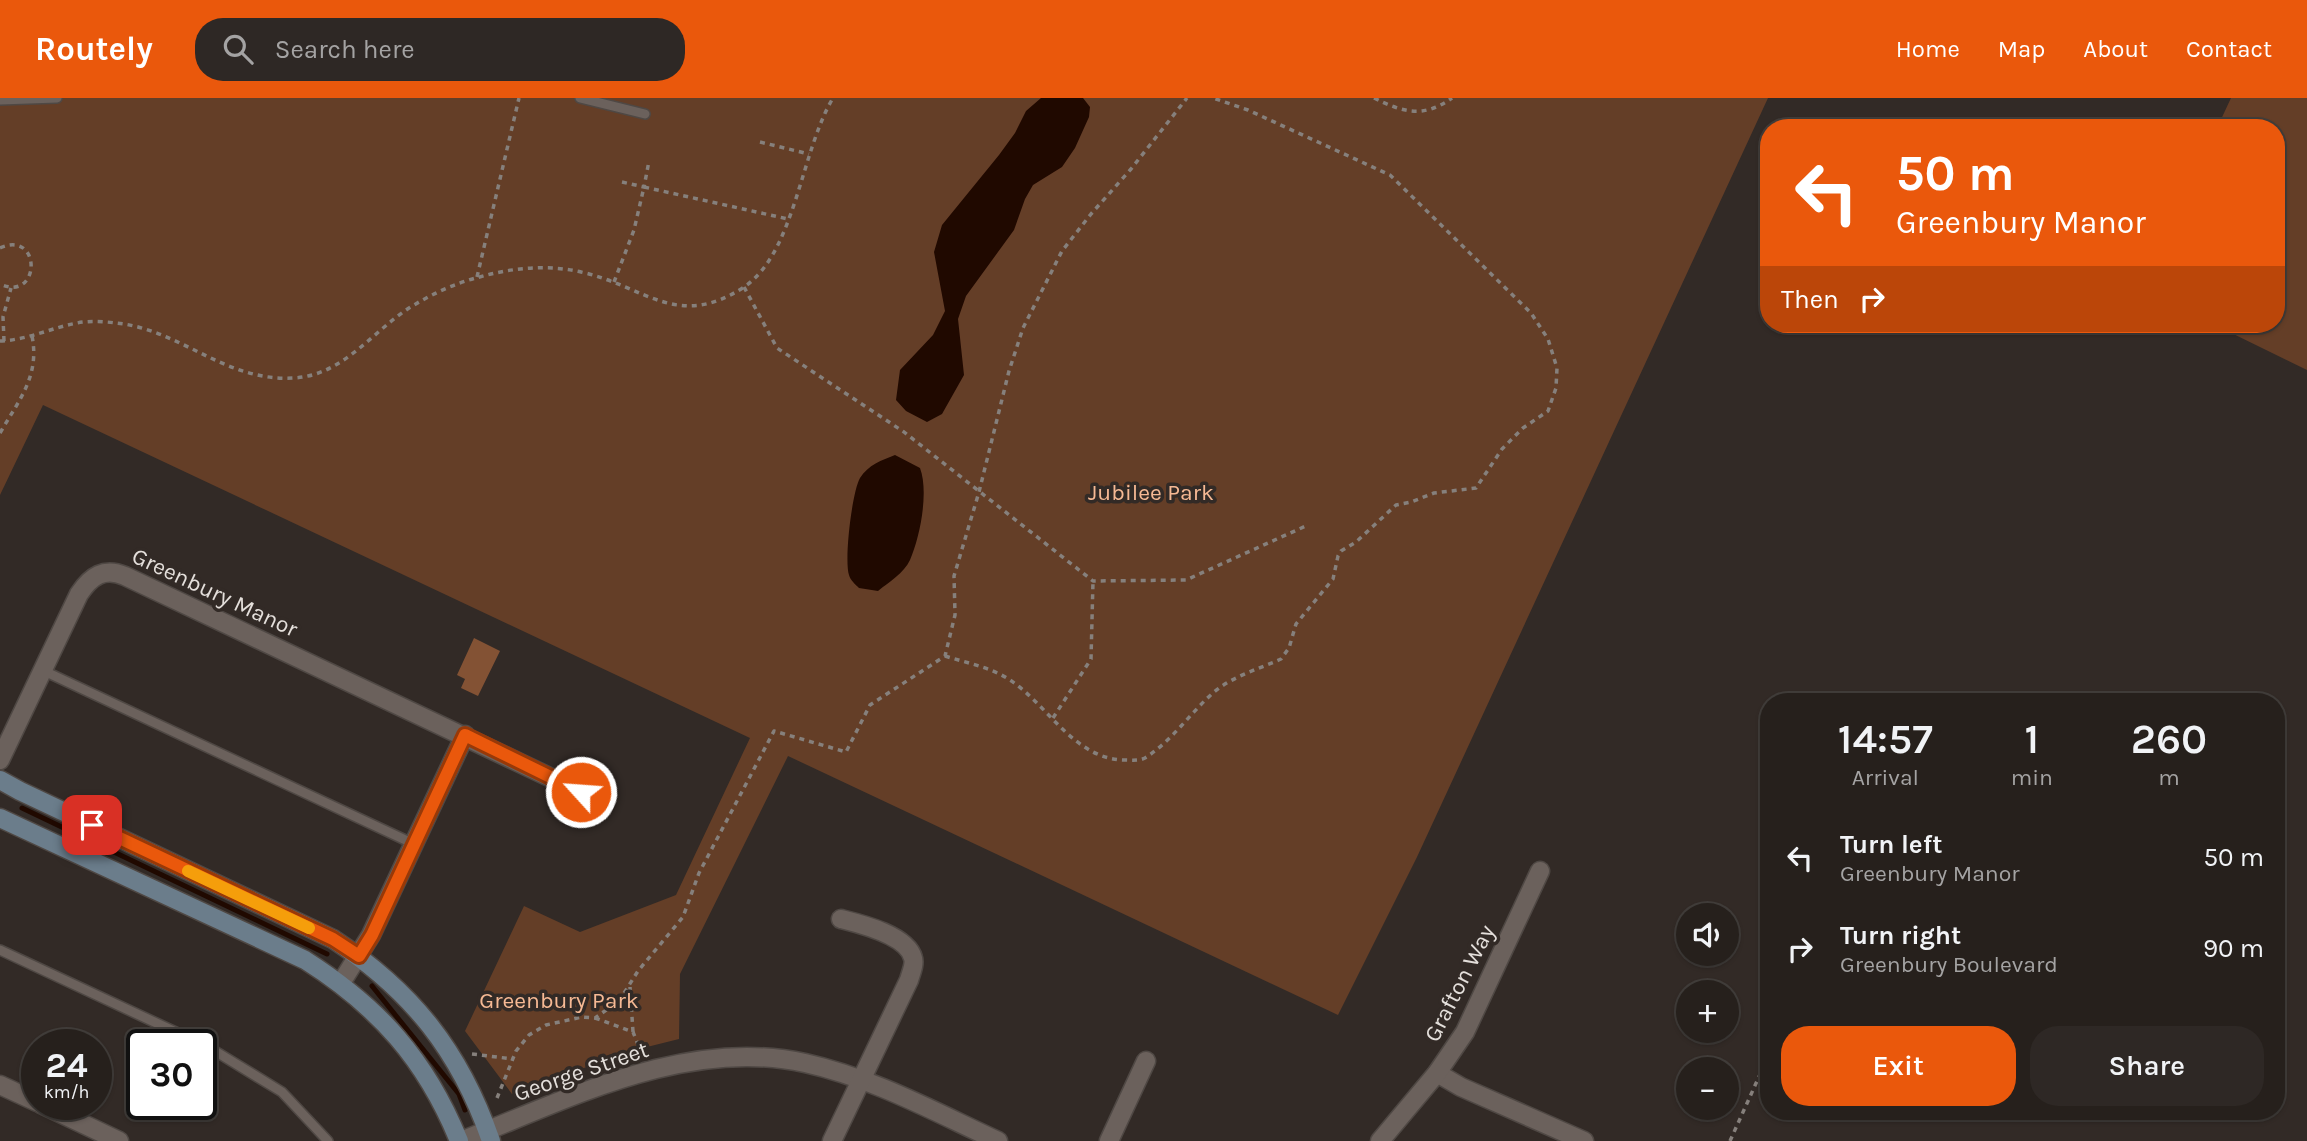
<!DOCTYPE html>
<meta charset="utf-8">
<style>
:root{--surface:#26201c;--page:#2e2825;--text:#f1f3f6;--muted:#a4a3a3;--line:#423e3b;--accent:#ea580c}
body{margin:0;font-family:Karla,sans-serif;background:var(--page);color:var(--text);height:100vh;display:flex;flex-direction:column;font-size:26px;white-space:nowrap}
*{box-sizing:border-box;margin:0}
p{font-size:23px;color:var(--muted)}
.icon{flex:none;width:38px;height:38px;fill:none;stroke:currentColor;stroke-width:2;stroke-linecap:round;stroke-linejoin:round}
.map{position:relative;flex:1;overflow:hidden}
.sheet{position:absolute;left:1760px;top:595px;width:525px;height:427px;display:flex;flex-direction:column;background:var(--surface);border-radius:28px;box-shadow:0 2px 5px #0004,0 0 0 2px var(--line)}
.sheet>*{flex:none}
.banner{position:absolute;left:1760px;top:21px;width:525px;height:214px;border-radius:28px;box-shadow:0 2px 5px #0004,0 0 0 2px var(--line);background:#ea580c;color:#fff;overflow:hidden}
.tools{position:absolute;left:1676px;top:805px;display:grid;gap:14px}
.tools a{display:grid;place-items:center;width:63px;height:63px;border-radius:50%;background:var(--surface);box-shadow:0 2px 5px #0004,0 0 0 2px var(--line);font-size:35px}
.speed{position:absolute;left:21px;top:931px;display:flex;gap:14px;font-size:35px;font-weight:700;text-align:center}
.speed>*{display:grid;place-content:center;width:91px;height:91px;border-radius:50%;background:var(--surface);box-shadow:0 2px 5px #0004,0 0 0 2px var(--line);line-height:1}
.speed small{font-size:18px;font-weight:400}
.speed .limit{border:4px solid #111;border-radius:10px;background:#fff;color:#111}
.pin{position:absolute;display:grid;place-items:center;width:60px;height:60px;color:#fff;margin:-30px;border-radius:14px;box-shadow:0 4px 10px #0006}
.me{position:absolute;width:77px;margin:-38px;rotate:296deg;stroke-linejoin:round;filter:drop-shadow(0 0 5px #0008)}
.turn{display:flex;align-items:center;gap:24px;height:147px;padding:0 21px;font-size:32px}
.turn .icon{width:91px;height:91px;stroke-width:2.5}
.turn b{display:block;font-size:49px;line-height:60px}
.then{display:flex;align-items:center;height:66px;padding:0 21px;background:#0003;gap:14px;font-size:26px}
.eta{display:flex;justify-content:space-evenly;align-items:center;height:119px;text-align:center}
.eta b{font-size:42px;font-weight:600;line-height:49px}
.primary-button{display:flex;gap:14px;margin-top:auto;padding:14px 21px}
.primary-button a{flex:1;height:80px;border-radius:28px;background:var(--accent);color:#fff;font-size:28px;font-weight:600;line-height:80px;text-align:center}
.primary-button a+a{background:var(--page);color:var(--text)}
ul{padding:0;list-style:none}
li{display:flex;align-items:center;gap:21px;height:91px;padding:0 21px}
li div{flex:1}
li b{display:block;font-size:26px}
li em{font-style:normal}
header{display:flex;align-items:center;gap:42px;box-sizing:border-box;height:98px;padding:0 35px;background:var(--accent);color:#fff}
header strong{font-size:33px}
nav{display:flex;gap:38px;margin-inline-start:auto;font-size:24px}
.search{width:490px;height:63px;background:var(--page);display:flex;align-items:center;gap:18px;box-sizing:border-box;padding:0 24px;border-radius:28px;color:var(--muted);font-size:26px}
.map>svg:first-child{display:block}
.green{fill:#643e27}
.water{fill:#200900}
.lines{fill:none;stroke-linecap:round;stroke-linejoin:round}
.stream{stroke:#200900;stroke-width:5}
.building{fill:#835234}
.lane-casing{stroke:#4f4844;stroke-width:12}
.street-casing{stroke:#4f4844;stroke-width:21}
.secondary-casing{stroke:#4f4844;stroke-width:21}
.path{stroke:#86807c;stroke-width:3.5;stroke-dasharray:5 5;stroke-linecap:butt}
.lane{stroke:#6b615c;stroke-width:9}
.street{stroke:#6b615c;stroke-width:18}
.secondary{stroke:#6b7d8b;stroke-width:18}
.route-casing{stroke:#983908;stroke-width:18}
.route{stroke:#ea580c;stroke-width:12}
.slow{stroke:#f59e0b;stroke-width:12}
.labels{text-anchor:middle;stroke-width:7;stroke-linejoin:round;paint-order:stroke}
.park-label{font-size:23px;fill:#f6b994;stroke:#322a26}
.street-label{font-size:23px;fill:#e4dfdb;stroke:#322a26}
</style>
<header>
<strong>Routely</strong>
<div class="search"><svg class="icon" aria-label="search" viewBox="0 0 24 24"><circle cx="10" cy="10" r="6"/><path d="M15 15l6 6"/></svg>Search here</div>
<nav><a>Home</a><a>Map</a><a>About</a><a>Contact</a></nav>
</header>
<div class="map">
<svg width="2307" height="1043" viewBox="0 0 2307 1043">
<rect width="100%" height="100%" fill="#322a26"/>
<g class="green">
<path d="M0 0H1768L1417 759 1338 917 788 658 680 876 679 941 631 953 512 996 465 933 524 808 580 834 676 797 750 640 43 307 0 397Z"/>
<path d="M2231 0H2307V272L2213 226H2277V30H2217Z"/>
</g>
<g class="water">
<path d="M1041 0H1083L1090 9 1089 19 1075 50 1062 69 1033 87 1025 101 1014 132 966 198 958 221 964 277 942 316 927 324 906 313 896 302 900 272 933 237 945 213 934 154 942 127 999 57 1015 35 1026 13Z"/>
<path d="M895 357 920 370C929 394 920 439 910 462 904 475 889 484 878 493L859 490C856 487 850 482 849 477 844 462 852 394 860 380 868 367 882 362 895 357Z"/>
</g>
<g class="lines">
<g class="stream">
<path d="M22 710 327 856"/>
<path d="M372 888 459 996 465 1012"/>
</g>
</g>
<path class="building" d="M474 540 500 553 478 598 461 590 465 581 457 577Z"/>
<g class="lines">
<defs>
<g id="lane">
<path d="M580 0 645 16"/>
<path d="M0 2 57 0"/>
<path d="M44 573 414 746"/>
<path d="M0 852 210 950 282 994 328 1043"/>
</g>
<g id="street">
<path d="M0 662 79 496C91 478 104 469 125 478L581 694"/>
<path d="M341 885 371 837 465 637"/>
<path d="M1437 975 1461 989 1584 1043"/>
<path d="M0 987 37 1004"/>
<path d="M41 1006 119 1043"/>
<path d="M461 1043C569 1001 686 939 805 965 873 980 935 1014 998 1043"/>
<path d="M832 1043 909 882C911 875 915 866 913 860 907 837 861 826 841 821"/>
<path d="M1109 1043 1146 963"/>
<path d="M1380 1043 1437 975 1465 934 1540 773"/>
</g>
<g id="secondary">
<path d="M0 682 20 693 333 841C412 893 460 953 491 1043"/>
<path d="M0 720 305 862C379 909 426 962 459 1043"/>
</g>
</defs>
<use href="#lane" class="lane-casing"/>
<use href="#street" class="street-casing"/>
<use href="#secondary" class="secondary-casing"/>
<g class="path">
<path d="M1374 0C1404 15 1424 20 1452 0"/>
<path d="M760 44 809 56"/>
<path d="M622 84 644 89 649 63"/>
<path d="M0 150C42 131 41 205 0 186"/>
<path d="M477 179 519 0"/>
<path d="M614 184 634 132 644 89 788 121"/>
<path d="M744 189 777 250 904 334 1093 483 1186 482 1308 427"/>
<path d="M0 243C27 242 51 230 77 225 92 222 109 224 124 226 185 236 228 284 294 280 343 277 371 235 409 210 430 197 453 186 476 180 510 170 546 166 581 174 645 188 677 233 744 189 795 155 801 53 833 0"/>
<path d="M4 243 3 219 11 190"/>
<path d="M0 335C19 302 40 278 32 238"/>
<path d="M945 558C967 565 990 569 1010 582 1048 607 1074 661 1124 662 1132 662 1139 663 1145 660 1173 642 1190 615 1214 594 1233 578 1259 571 1281 561L1289 550 1296 526 1333 481 1338 458 1341 453 1356 444 1396 407 1411 404 1434 395 1476 390 1502 351 1523 330 1548 313 1556 290 1557 270 1548 241 1531 215 1390 77 1248 12 1213 0"/>
<path d="M1053 620 1091 561 1093 483"/>
<path d="M630 889 633 934"/>
<path d="M595 920 633 934 643 959"/>
<path d="M472 956 513 961"/>
<path d="M497 1000 516 953 529 937 546 927 582 919 595 920 619 903 638 873 683 819 699 775 774 633 846 654 870 607 945 558 955 517 954 478 979 394 1009 273 1023 230 1062 153 1091 116 1131 71 1187 0"/>
<path d="M1730 1043 1762 972"/>
</g>
<use href="#lane" class="lane"/>
<use href="#street" class="street"/>
<use href="#secondary" class="secondary"/>
</g>
<g class="lines">
<defs>
<path id="route" d="M92 727 333 841 359 858 372 837 465 637 581 694"/>
</defs>
<use href="#route" class="route-casing"/>
<use href="#route" class="route"/>
<path class="slow" d="M188 773 309 830"/>
</g>
<g class="labels">
<g class="park-label">
<text x="1151" y="402">Jubilee Park</text>
<text x="559" y="910">Greenbury Park</text>
</g>
<g class="street-label">
<text transform="translate(215 494) rotate(25)" y="8">Greenbury Manor</text>
<text transform="translate(1459 885) rotate(-63)" y="8">Grafton Way</text>
<text transform="translate(581 973) rotate(-19)" y="8">George Street</text>
</g>
</g>
</svg>
<div class="tools">
<a><svg class="icon" aria-label="sound" viewBox="0 0 24 24"><path d="M4 9h4l5-4v14l-5-4H4zM17 9q2 3 0 6"/></svg></a>
<a>+</a>
<a>−</a>
</div>
<div class="speed"><div>24<small>km/h</small></div><div class="limit">30</div></div>
<div class="pin" style="left:92px;top:727px;background:#d93025"><svg class="icon" aria-label="arrive" viewBox="0 0 24 24"><path d="M6 21V4h12l-3 4 3 4H6"/></svg></div>
<svg class="me" style="left:581px;top:694px" viewBox="-20 -20 40 40"><circle r="17" fill="#ea580c" stroke="#fff" stroke-width="3"/><path d="M0-11L8 9 0 5-8 9z" fill="#fff"/></svg>
<div class="banner">
<div class="turn"><svg class="icon" aria-label="left" viewBox="0 0 24 24"><path d="M17 20v-9H6M10 6l-5 5 5 5"/></svg><div><b>50 m</b>Greenbury Manor</div></div>
<div class="then">Then<svg class="icon" aria-label="right" viewBox="0 0 24 24"><path d="M7 20v-9h11M14 6l5 5-5 5"/></svg></div>
</div>
<section class="sheet">
<div class="eta">
<div><b>14:57</b><p>Arrival</p></div>
<div><b>1</b><p>min</p></div>
<div><b>260</b><p>m</p></div>
</div>
<ul>
<li><svg class="icon" aria-label="left" viewBox="0 0 24 24"><path d="M17 20v-9H6M10 6l-5 5 5 5"/></svg><div><b>Turn left</b><p>Greenbury Manor</p></div><em>50 m</em></li>
<li><svg class="icon" aria-label="right" viewBox="0 0 24 24"><path d="M7 20v-9h11M14 6l5 5-5 5"/></svg><div><b>Turn right</b><p>Greenbury Boulevard</p></div><em>90 m</em></li>
</ul>
<div class="primary-button"><a>Exit</a><a>Share</a></div>
</section>
</div>
